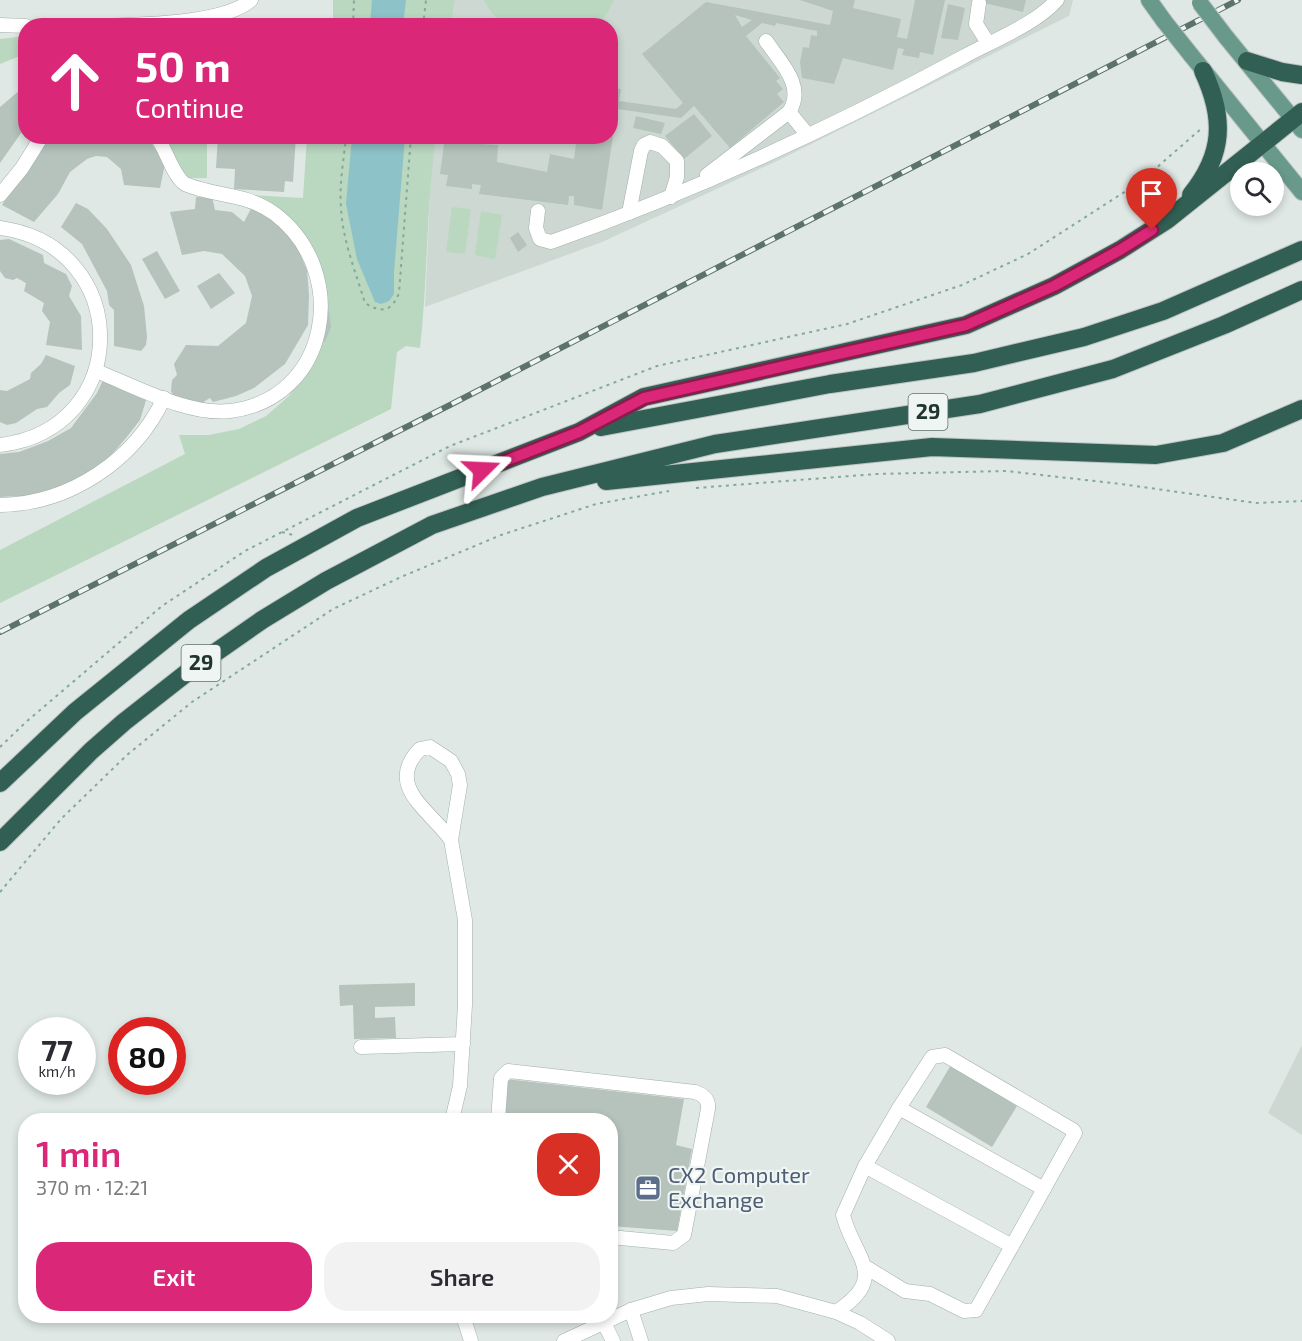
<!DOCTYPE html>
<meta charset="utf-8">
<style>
:root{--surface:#fff;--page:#f2f2f3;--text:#2b2b33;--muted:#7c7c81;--accent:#db2777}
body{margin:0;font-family:"Exo 2",sans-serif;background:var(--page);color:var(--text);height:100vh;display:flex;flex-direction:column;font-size:22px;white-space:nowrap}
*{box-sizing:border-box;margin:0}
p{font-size:20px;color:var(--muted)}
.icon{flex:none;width:33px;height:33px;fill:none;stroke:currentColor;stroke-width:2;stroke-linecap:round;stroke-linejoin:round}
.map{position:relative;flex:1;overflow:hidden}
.panel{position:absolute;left:18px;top:1113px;width:600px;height:210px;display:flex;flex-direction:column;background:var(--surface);border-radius:24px;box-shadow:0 3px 9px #0003}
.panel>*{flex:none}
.top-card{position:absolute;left:18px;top:18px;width:600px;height:126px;border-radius:24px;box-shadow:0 3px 9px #0003;background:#db2777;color:#fff;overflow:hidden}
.buttons{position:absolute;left:1230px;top:162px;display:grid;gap:12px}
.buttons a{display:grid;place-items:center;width:54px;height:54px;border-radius:50%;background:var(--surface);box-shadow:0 3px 9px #0003;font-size:30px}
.speed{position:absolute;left:18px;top:1017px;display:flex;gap:12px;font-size:30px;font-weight:700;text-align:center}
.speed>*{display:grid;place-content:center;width:78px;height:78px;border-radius:50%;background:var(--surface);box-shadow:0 3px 9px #0003;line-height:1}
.speed small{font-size:15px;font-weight:400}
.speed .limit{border:9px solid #d22;background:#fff;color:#111}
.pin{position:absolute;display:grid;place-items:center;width:51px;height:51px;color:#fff;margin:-62px -26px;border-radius:50% 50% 50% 0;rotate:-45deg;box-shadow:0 0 6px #0007}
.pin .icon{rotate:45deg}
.me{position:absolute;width:66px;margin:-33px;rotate:69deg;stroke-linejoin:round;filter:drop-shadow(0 0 4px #0008)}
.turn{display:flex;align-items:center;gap:21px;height:126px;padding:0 18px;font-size:27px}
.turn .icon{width:78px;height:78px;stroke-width:2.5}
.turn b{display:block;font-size:42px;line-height:51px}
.round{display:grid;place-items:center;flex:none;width:63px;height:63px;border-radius:24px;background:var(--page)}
.headline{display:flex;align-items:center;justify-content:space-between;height:102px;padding:0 18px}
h1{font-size:36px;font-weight:600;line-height:45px;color:var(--accent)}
.cta{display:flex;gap:12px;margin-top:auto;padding:12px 18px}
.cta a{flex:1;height:69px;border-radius:24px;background:var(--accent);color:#fff;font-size:24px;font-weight:600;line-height:69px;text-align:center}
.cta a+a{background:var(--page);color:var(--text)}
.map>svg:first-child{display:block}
.built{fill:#cdd8d2}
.green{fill:#bad7c0}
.water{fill:#8cc2c8}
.building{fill:#b5c3bc;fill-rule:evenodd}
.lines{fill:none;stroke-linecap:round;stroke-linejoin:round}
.minor-casing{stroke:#a3afaa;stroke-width:15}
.major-casing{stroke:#bdc3c1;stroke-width:18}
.highway-casing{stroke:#bdc3c1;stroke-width:20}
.path{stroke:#83a99b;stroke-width:2;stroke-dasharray:3 4.5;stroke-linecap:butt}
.minor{stroke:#fff;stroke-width:14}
.major{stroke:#68998a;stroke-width:16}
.highway{stroke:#315f53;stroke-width:18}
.rail-casing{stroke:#5c726b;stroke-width:6}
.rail{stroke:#eff5f2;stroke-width:4;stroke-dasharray:11;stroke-linecap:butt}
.major-bridge-casing{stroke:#bdc3c1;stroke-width:18;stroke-linecap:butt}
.major-bridge{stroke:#68998a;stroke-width:16}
.route-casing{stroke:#8e194d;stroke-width:15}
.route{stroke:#db2777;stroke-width:10}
.labels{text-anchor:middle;stroke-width:4.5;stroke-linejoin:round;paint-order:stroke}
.shield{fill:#eff5f2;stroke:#606f6a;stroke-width:1.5}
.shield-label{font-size:21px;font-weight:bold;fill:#223630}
.service-label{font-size:22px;fill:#4e5e75;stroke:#eff5f2;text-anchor:start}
</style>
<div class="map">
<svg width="1302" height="1341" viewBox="0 0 1302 1341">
<rect width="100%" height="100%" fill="#dfe8e4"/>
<g class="built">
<path d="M455 0H1073L1069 16 777 161 602 242 425 307 431 170 436 137 610 136V26L451 25Z"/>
<path d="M1302 1045V1135L1268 1113Z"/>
</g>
<g class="green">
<path d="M333 0H455L451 25 210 26 235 22 333 20Z"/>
<path d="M484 0H614L607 14 595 26H515C499 23 491 14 484 0Z"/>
<path d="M25 36V54L0 64V39Z"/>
<path d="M170 137H207V178H187L161 141Z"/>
<path d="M307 137H436C426 206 428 277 420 348L406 346 397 352 391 409 0 603V550L185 454 179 435H209L239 429 266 416 289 396 313 359 315 272 248 195 303 198Z"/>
<path d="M452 207 471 209 465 254 446 252Z"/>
<path d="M481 211 502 215 495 259 475 255Z"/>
</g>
<g class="water">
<path d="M372 0H406L403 25H370Z"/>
<path d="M352 137H405L394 272V294L389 301 381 304 375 302 357 259 346 204Z"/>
</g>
<g class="building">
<path d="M800 0H855L853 8 901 19 897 37 907 39 915 0H945L933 55 920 52 919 58 902 55 904 49 898 48 893 70 843 58 834 84 802 78 800 62 803 47 809 48 811 35 817 36V31L776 23 775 26 762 23 746 36 780 78 776 81 783 89 777 94 784 102 730 148 694 106 681 118 617 109 602 210 574 205V196H569L568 205 479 194 481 185 472 184V189L446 186 448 175 440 174 445 136H479L478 144 498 145 497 162 547 172 550 154 574 159 577 136H610V88L621 89 619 101 676 109 683 103 642 54 706 2 830 25 833 11ZM735 15 752 20 742 27Z"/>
<path d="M970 0H1026L1023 12Z"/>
<path d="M948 4 965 8 958 40 941 38Z"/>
<path d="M26 85V126L0 163V107Z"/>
<path d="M694 114 712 136 684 159 665 136Z"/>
<path d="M636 116 665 123 661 134 633 128Z"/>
<path d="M46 136H144L149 140 165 164 160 188 124 185 121 169 107 157 96 156 87 159 70 172 58 194 34 222 2 205Z"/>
<path d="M218 136H296L293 182 285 181 284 192 234 189 235 169 216 168Z"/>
<path d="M196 197H212L215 210 232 212 244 222 254 203 279 221 297 247 307 270 309 295 308 325 285 364 254 388 236 396 213 402 210 398 200 404 175 399 171 391 172 380 177 375 174 364 186 345 218 346 246 323 252 296 245 276 222 254 204 251 182 255 170 212 195 209Z"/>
<path d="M76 203 88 209 107 229 131 265 144 306 147 337 146 345 141 351 114 346V310L109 305 107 291 82 244 61 227Z"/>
<path d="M518 232 527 245 518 252 510 238Z"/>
<path d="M9 239 43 255 44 263 66 274 72 286 69 296 81 316 82 350 46 345 50 322 42 311 44 303 24 291 26 283 17 278 13 280 5 278 0 271V240Z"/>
<path d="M157 251 180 291 165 299 142 259Z"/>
<path d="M219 273 235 293 211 309 197 286Z"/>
<path d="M322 311H329L331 327 325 342 318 339Z"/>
<path d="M46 355 75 366 70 385 59 393 47 407 37 409 16 423 7 425 0 422V390L7 391 30 379 31 373 41 364Z"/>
<path d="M104 378 147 397 140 420 126 438 107 460 79 479 37 495 0 497V454L19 452 48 441 71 428 97 393Z"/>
<path d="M415 983V1006L375 1007V1018L395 1017 396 1038 354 1039 353 1005 340 1006 339 985Z"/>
<path d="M951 1065 1017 1106 992 1147 926 1107Z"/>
<path d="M506 1079 684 1099 676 1145 692 1149 677 1231 610 1226V1120H504Z"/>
</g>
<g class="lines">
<defs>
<g id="minor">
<path d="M979 3 976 24 988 43"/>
<path d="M0 25 26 26"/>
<path d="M93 26C131 25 223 25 251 0"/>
<path d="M789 112 807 134"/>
<path d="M707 175 789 112C806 86 780 62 766 41"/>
<path d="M0 195 22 168 42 136"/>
<path d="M538 211 536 228 540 239 551 242C693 192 831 128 963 57 992 41 1036 24 1057 0"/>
<path d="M629 213 641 151 644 145 650 142 662 146 677 161V177L671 197"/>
<path d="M0 228C133 246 134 429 0 445"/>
<path d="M96 371C135 386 188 416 230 411 330 399 351 272 275 214 245 192 215 197 185 184 172 175 167 150 156 136"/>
<path d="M0 505C70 504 135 460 164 398"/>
<path d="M451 840C430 810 384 786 420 749L430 747 451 761 458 774 460 785 451 840 465 920V1005L460 1086 452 1120"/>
<path d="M361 1047 463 1044"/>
<path d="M899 1108 1044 1189"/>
<path d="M498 1120 501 1078 508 1071 695 1092C704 1095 709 1100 708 1109L684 1235 673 1243 610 1237"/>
<path d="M865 1166 899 1108 932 1057 945 1055 1073 1130 1075 1133 1012 1246"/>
<path d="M631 1310 641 1341"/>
<path d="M836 1312C890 1277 854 1258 843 1215L865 1166 1012 1246 976 1310 964 1311 930 1294 905 1291 864 1266"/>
<path d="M463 1316 471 1341"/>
<path d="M603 1321 613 1341"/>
<path d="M564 1341 631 1310 671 1298 708 1294 777 1296 836 1312 860 1323 888 1341"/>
</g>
<g id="major">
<path d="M1149 0 1164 21"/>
<path d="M1226 37 1302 130"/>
<path d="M1191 55 1302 192"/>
</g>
<g id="highway">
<path d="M1247 61 1282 72 1302 75"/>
<path d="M1191 195C1224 154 1225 118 1203 71"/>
<path d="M601 427 830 384 974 363 1084 337 1163 311 1302 250"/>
<path d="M606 481 932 447 1156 455 1223 443 1302 409"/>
<path d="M0 783 75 712 189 620 266 568 357 518 579 432 644 397 966 325 1054 286 1120 250 1167 220 1302 112"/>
<path d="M0 842 91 751 124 722 189 671 262 620 326 581 432 525 542 487 715 444 980 404 1113 369 1224 325 1302 290"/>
</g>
</defs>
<use href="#minor" class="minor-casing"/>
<use href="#major" class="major-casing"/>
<use href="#highway" class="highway-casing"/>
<g class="path">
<path d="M353 26 354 0"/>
<path d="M423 26 426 0"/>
<path d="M346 136C344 159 339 184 341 207 342 239 356 273 365 303 382 314 392 311 399 293L411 136"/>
<path d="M696 488 876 474 1006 471 1121 484 1256 503 1302 501"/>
<path d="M282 532 293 535"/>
<path d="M0 747 26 722 162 606 245 551 450 446 657 366 847 324 962 285 1028 254 1140 182 1202 128"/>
<path d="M0 892 61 819 127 755 192 702 333 609 401 577 501 535 596 504 669 491"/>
</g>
<use href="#minor" class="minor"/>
<use href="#major" class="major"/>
<use href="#highway" class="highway"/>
<defs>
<path id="rail" d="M0 632 450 405 1238 0"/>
</defs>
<use href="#rail" class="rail-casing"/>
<use href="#rail" class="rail"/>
<defs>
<g id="major-bridge">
<path d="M1200 3 1226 37"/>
<path d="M1164 21 1191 55"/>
</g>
</defs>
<use href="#major-bridge" class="major-bridge-casing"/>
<use href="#major-bridge" class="major-bridge"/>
</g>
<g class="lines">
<defs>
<path id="route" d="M482 470 579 432 644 398 966 325 1054 286 1120 250 1152 230"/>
</defs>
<use href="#route" class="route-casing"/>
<use href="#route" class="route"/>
</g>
<defs>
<symbol id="office-square" viewBox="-11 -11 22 22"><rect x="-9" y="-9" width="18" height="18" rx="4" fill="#5c6f8a" stroke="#eff5f2"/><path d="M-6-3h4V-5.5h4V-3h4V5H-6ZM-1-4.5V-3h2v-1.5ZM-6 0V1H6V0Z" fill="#fff"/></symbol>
</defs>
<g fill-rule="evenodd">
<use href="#office-square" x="633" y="1173" width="30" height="30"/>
</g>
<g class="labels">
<g class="shield">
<rect x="908.5" y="394" width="39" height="36" rx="4.5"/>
<rect x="181.5" y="645" width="39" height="36" rx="4.5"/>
</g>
<g class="shield-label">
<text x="928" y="419">29</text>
<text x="201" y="670">29</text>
</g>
<g class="service-label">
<text x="668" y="1183">CX2 Computer<tspan x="668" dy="25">Exchange</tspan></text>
</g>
</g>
</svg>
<div class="buttons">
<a><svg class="icon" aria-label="search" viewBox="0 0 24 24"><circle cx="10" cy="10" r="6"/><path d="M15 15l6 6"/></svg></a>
</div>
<div class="speed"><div>77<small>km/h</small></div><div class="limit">80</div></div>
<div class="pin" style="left:1152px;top:230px;background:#d93025"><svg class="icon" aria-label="arrive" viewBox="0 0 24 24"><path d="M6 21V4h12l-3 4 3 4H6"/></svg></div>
<svg class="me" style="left:482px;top:470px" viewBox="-20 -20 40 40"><path d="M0-17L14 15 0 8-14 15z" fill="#db2777" stroke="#fff" stroke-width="4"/></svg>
<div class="top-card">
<div class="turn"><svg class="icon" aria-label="ahead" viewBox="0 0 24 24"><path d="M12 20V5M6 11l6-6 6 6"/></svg><div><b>50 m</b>Continue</div></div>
</div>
<section class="panel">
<div class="headline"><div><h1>1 min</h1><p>370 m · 12:21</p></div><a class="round" style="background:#d93025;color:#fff"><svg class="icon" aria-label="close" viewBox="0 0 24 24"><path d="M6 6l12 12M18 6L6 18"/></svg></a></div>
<div class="cta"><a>Exit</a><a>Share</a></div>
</section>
</div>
